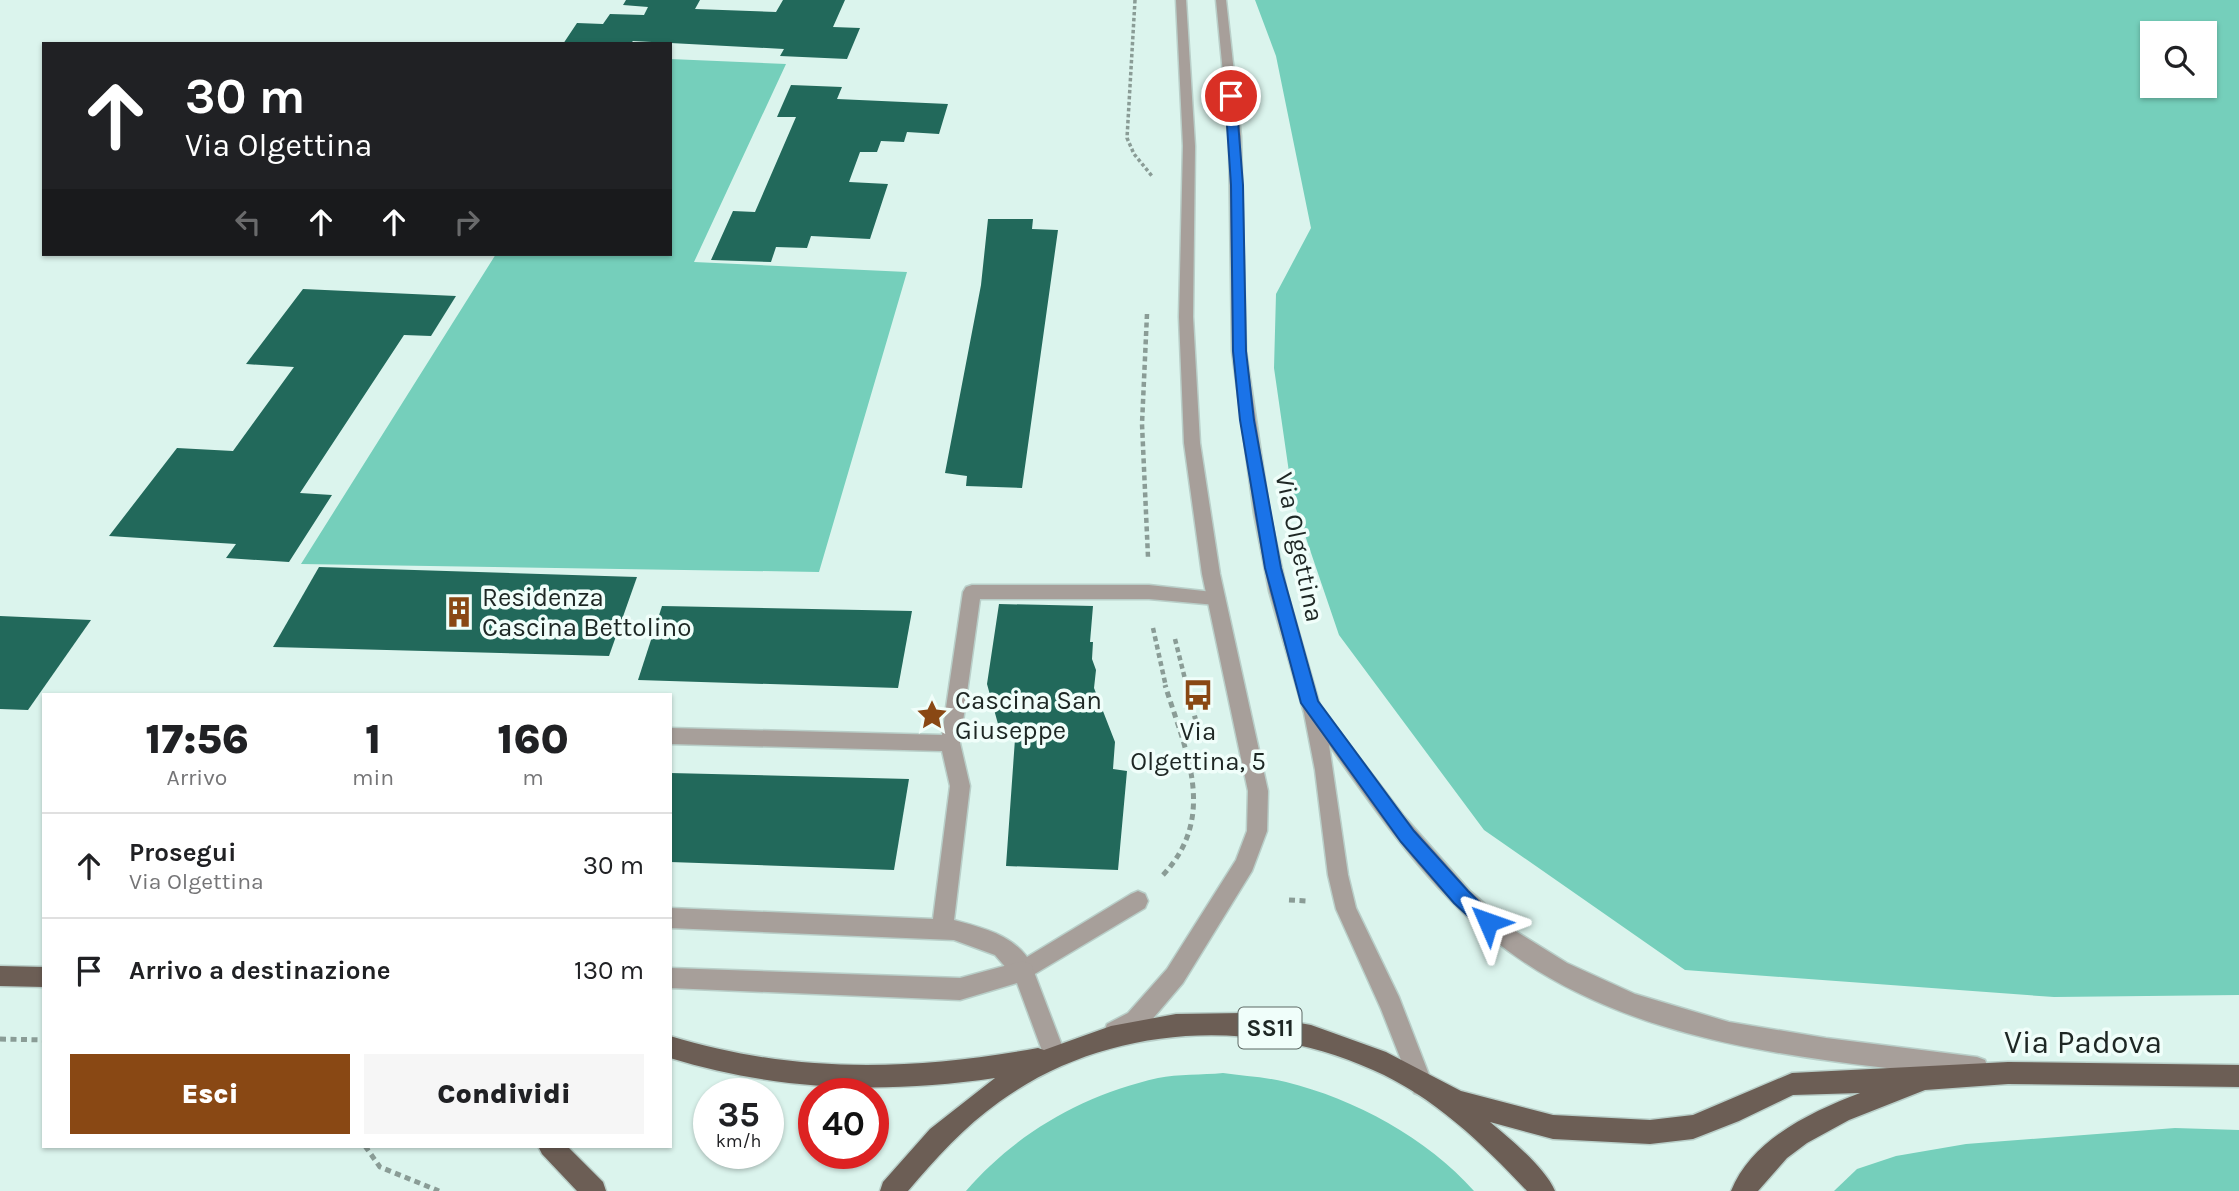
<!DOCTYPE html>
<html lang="it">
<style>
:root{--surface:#fff;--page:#f6f6f6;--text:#202124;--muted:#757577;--line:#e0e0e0;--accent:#894814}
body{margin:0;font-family:Karla,sans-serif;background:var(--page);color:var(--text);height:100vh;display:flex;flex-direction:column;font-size:26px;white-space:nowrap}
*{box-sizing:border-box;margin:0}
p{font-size:23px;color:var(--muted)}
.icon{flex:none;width:38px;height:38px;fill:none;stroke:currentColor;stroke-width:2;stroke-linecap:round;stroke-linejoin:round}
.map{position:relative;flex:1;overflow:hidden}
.sheet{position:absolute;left:42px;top:693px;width:630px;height:455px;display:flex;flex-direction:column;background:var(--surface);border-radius:0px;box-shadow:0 2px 5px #0004}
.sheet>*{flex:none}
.top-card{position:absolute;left:42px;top:42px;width:630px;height:214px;border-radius:0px;box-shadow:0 2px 5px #0004;background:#202124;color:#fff;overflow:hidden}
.tools{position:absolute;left:2140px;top:21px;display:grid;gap:14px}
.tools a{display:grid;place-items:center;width:77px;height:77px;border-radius:0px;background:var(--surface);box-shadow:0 2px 5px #0004;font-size:35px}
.speed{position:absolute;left:693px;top:1078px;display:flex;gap:14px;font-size:35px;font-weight:700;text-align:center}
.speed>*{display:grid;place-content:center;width:91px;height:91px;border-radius:50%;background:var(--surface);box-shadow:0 2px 5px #0004;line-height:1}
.speed small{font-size:18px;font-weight:400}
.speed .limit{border:10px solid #d22;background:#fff;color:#111}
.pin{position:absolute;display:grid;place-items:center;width:60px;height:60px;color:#fff;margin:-30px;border:4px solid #fff;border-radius:50%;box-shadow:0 2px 7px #0007}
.me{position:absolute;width:77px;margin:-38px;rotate:313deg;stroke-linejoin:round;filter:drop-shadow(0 0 5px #0008)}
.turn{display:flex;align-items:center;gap:24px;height:147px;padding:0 28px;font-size:32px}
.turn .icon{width:91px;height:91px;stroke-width:2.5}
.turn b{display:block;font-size:49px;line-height:60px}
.lanes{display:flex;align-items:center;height:66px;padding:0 28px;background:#0003;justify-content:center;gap:35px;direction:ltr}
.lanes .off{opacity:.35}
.eta{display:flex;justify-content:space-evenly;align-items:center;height:119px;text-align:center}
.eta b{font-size:42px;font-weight:800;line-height:49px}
.action{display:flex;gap:14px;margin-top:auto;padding:14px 28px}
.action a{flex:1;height:80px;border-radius:0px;background:var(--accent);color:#fff;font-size:28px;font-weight:800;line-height:80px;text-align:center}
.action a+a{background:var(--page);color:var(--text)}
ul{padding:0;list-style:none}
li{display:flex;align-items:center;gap:21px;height:105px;padding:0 28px;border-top:2px solid var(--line)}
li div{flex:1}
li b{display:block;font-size:26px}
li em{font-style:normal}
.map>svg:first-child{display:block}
.green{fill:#75cfbb;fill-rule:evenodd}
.building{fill:#22695b}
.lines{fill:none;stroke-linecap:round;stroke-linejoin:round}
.service-casing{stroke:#b9cfc9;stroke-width:3}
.minor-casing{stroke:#b9cfc9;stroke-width:3}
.tertiary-casing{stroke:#b9cfc9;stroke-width:3}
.primary-casing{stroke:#b9cfc9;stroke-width:3}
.path-far2{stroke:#8a9c96;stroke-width:3.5;stroke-dasharray:3.5 2.5;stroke-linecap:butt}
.path-far1{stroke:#8a9c96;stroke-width:4.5;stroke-dasharray:5 3.5;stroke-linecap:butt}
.path{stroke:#8a9c96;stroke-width:5;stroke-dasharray:6 4.5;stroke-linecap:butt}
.service{fill:#a79f9a;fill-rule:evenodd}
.minor{fill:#a79f9a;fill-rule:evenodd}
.tertiary{fill:#a79f9a;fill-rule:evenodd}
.primary{fill:#6c5e55;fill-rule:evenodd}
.route{fill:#1a73e8;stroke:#114b97;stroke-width:2}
.labels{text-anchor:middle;stroke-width:7;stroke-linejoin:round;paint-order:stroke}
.shield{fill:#f0fefa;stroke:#5d6864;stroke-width:2}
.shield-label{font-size:24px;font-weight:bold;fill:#1e2724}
.street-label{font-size:26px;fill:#1e2724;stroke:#f0fefa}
.poi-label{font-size:26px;fill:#1e2724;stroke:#f0fefa;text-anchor:start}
.near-street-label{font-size:32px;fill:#1e2724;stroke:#f0fefa}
</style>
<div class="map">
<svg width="2239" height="1191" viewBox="0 0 2239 1191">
<rect width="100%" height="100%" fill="#dbf4ed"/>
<g class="green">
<path d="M1255 0H2239V995L2054 997 1685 970 1484 830 1339 635 1293 500 1274 368 1276 294 1311 228 1276 56ZM2152 33H2205V86H2152Z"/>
<path d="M670 59 786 64 694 262 907 272 819 572 301 564 496 254H670Z"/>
<path d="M1223 1073C1243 1076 1266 1077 1286 1082 1355 1099 1427 1138 1474 1191H966C1016 1133 1083 1095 1158 1078 1178 1074 1202 1075 1223 1073Z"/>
<path d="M2175 1128 2239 1130V1191H1834L1857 1169 1896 1156 1966 1144Z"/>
</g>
<g class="building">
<path d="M626 0H700L695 9 776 12 783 0H845L833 27 860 28 847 59 780 56 784 49 633 41 630 44H563L577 23 603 24 610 14 644 15 648 7 623 5Z"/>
<path d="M791 85 842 87 837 99 948 104 939 134 907 132 904 142 881 141 877 152H860L849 182 888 184 870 239 811 236 807 248 776 247 771 262 711 260 733 211 755 212 796 117H777Z"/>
<path d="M988 219H1033L1032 229 1058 230 1022 488 966 486 967 476 945 473 981 285Z"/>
<path d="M303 289 456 296 431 336 404 335 300 493 332 495 289 562 226 558 236 544 109 536 177 448 233 451 294 367 246 364Z"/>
<path d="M319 567 637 577 609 656 273 647Z"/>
<path d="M999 604 1093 606 1090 642H1093L1092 659 1096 670 1094 688 1115 742 1113 769 1127 771 1118 870 1006 866 1016 725 998 724 987 684Z"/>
<path d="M662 606 912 611 898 688 638 680Z"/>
<path d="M0 616 91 620 28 710 0 709Z"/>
<path d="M670 773 909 779 894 870 670 862Z"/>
</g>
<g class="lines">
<defs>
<path id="service" d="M972 585H1149L1222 593 1225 598 1222 603 1216 605 1149 599H980L960 743 970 786 954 920C980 927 1010 934 1027 957L1131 894 1138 891 1145 894 1148 901 1145 908 1023 981 1015 978 995 955 954 940 670 928V908L933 919 950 786 942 751 671 744 670 728 942 735 963 592 966 587Z"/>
<path id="minor" d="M1023 961 1031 964 1066 1056 1063 1064 1055 1067 1047 1064 1017 983 960 1000 670 988V968L960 978Z"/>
<g id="tertiary">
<path d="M1176 0H1186L1195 146 1193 317 1200 443 1220 574 1268 791 1267 831 1252 871 1183 983 1144 1029 1115 1043 1107 1040 1104 1032 1107 1024 1128 1013 1167 969 1236 860 1247 831 1248 791 1202 574 1184 443 1179 317 1183 146Z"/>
<path d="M1216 0H1226L1241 136 1246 351 1270 514 1287 591 1320 706 1403 815 1470 891 1517 932 1567 963 1635 994 1729 1022 1826 1038 1977 1057 1985 1060 1988 1068 1985 1076 1977 1079C1811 1058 1624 1048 1489 936 1425 883 1377 813 1329 745L1348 875 1356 908 1399 997 1433 1085 1430 1093 1422 1096 1414 1093 1381 1009 1336 909 1328 875 1315 770 1304 713 1269 591 1254 514 1232 351 1229 136Z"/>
</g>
<g id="primary">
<path d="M0 966 44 967V987L0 986Z"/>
<path d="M1243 1013 1311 1025 1386 1052 1461 1091 1553 1115 1650 1120 1693 1115 1792 1073 2008 1062 2239 1065V1087L2008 1084 1925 1090 1849 1120 1807 1143 1787 1158 1758 1191H1731C1752 1139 1811 1112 1860 1093L1793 1095 1739 1121 1693 1139 1650 1144 1553 1139 1490 1122C1510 1139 1545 1167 1555 1191H1527C1483 1144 1433 1096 1373 1070 1253 1016 1107 1024 999 1102 964 1127 936 1158 908 1191H880L883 1182 930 1129 995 1078C884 1094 777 1091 670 1058V1036C795 1074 911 1071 1038 1048L1044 1050 1111 1026 1176 1014Z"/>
<path d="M538 1146H567L603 1182 606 1191H577L542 1154Z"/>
</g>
</defs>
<use href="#service" class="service-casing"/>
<use href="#minor" class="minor-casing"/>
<use href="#tertiary" class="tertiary-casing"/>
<use href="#primary" class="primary-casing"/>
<path class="path-far2" d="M1135 0 1127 138 1134 154 1152 176"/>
<g class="path-far1">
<path d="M1147 314 1142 424 1148 557"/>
<path d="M1153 628 1166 687"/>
<path d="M1175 639 1187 687"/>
</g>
<g class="path">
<path d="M1187 685 1201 742"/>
<path d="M1163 875C1218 816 1186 752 1165 685"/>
<path d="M1289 900 1306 901"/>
<path d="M0 1039 44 1040"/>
<path d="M365 1146 380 1167 439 1191"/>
</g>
<use href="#service" class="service"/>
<use href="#minor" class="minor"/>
<use href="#tertiary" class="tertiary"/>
<use href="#primary" class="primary"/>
</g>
<path class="route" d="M1231 93 1236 96 1243 185 1246 351 1254 420 1281 568 1318 701 1414 831 1468 891 1494 916 1497 922 1494 928 1488 931 1481 928 1454 903 1401 842 1301 703 1265 568 1240 420 1233 351 1231 185 1225 96Z"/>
<defs>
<symbol id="building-bare" viewBox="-9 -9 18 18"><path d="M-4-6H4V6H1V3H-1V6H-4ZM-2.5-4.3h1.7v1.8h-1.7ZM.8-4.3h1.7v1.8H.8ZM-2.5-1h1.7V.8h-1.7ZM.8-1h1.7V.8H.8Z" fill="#894814" stroke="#f0fefa" stroke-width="2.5" paint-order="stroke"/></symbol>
<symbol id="bus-bare" viewBox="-9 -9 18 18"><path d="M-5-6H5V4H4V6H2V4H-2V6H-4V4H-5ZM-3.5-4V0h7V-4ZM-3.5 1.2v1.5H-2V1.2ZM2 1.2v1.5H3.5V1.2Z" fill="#894814" stroke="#f0fefa" stroke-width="2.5" paint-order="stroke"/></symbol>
<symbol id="sight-bare" viewBox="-9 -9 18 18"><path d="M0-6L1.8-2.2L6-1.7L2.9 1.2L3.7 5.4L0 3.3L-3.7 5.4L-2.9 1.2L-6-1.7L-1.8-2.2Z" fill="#894814" stroke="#f0fefa" stroke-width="2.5" paint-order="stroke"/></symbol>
</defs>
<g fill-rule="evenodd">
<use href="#building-bare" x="437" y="590" width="44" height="44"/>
<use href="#bus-bare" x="1176" y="673" width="44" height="44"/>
<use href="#sight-bare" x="910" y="693" width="44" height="44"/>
</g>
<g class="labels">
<rect class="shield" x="1238.5" y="1007.5" width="63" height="41" rx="5"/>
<g class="shield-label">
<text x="1270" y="1036">SS11</text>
</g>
<g class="street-label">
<text transform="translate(1300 547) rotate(78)" y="9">Via Olgettina</text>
</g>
<g class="poi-label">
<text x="482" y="606">Residenza<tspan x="482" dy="30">Cascina Bettolino</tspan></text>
<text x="955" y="709">Cascina San<tspan x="955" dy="30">Giuseppe</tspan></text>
<text x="1198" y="740" text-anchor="middle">Via<tspan x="1198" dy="30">Olgettina, 5</tspan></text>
</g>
<g class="near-street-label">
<text x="2083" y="1053">Via Padova</text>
</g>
</g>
</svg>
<div class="tools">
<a><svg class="icon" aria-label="search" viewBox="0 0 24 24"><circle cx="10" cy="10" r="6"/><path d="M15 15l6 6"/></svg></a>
</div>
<div class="speed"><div>35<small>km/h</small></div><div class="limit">40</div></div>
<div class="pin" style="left:1231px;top:96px;background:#d93025"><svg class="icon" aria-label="arrive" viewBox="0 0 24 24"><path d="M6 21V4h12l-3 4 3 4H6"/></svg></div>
<svg class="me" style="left:1488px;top:922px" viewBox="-20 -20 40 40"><path d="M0-17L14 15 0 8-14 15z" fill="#1a73e8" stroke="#fff" stroke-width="4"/></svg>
<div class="top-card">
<div class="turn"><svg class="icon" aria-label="ahead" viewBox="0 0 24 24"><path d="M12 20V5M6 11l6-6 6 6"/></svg><div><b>30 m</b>Via Olgettina</div></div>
<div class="lanes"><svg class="icon off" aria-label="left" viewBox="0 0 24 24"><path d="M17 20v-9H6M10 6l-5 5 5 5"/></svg><svg class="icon" aria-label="ahead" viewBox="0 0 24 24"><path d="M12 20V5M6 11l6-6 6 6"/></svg><svg class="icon" aria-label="ahead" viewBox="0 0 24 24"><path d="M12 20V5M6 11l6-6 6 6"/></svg><svg class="icon off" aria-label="right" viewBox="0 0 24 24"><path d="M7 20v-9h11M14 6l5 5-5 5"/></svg></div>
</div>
<section class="sheet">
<div class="eta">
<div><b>17:56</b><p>Arrivo</p></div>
<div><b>1</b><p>min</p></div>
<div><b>160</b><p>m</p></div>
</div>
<ul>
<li><svg class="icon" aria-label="ahead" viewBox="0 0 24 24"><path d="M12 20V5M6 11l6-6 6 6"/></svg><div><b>Prosegui</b><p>Via Olgettina</p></div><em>30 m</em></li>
<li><svg class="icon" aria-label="arrive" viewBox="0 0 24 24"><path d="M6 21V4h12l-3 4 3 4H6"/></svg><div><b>Arrivo a destinazione</b></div><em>130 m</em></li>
</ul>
<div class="action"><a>Esci</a><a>Condividi</a></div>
</section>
</div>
